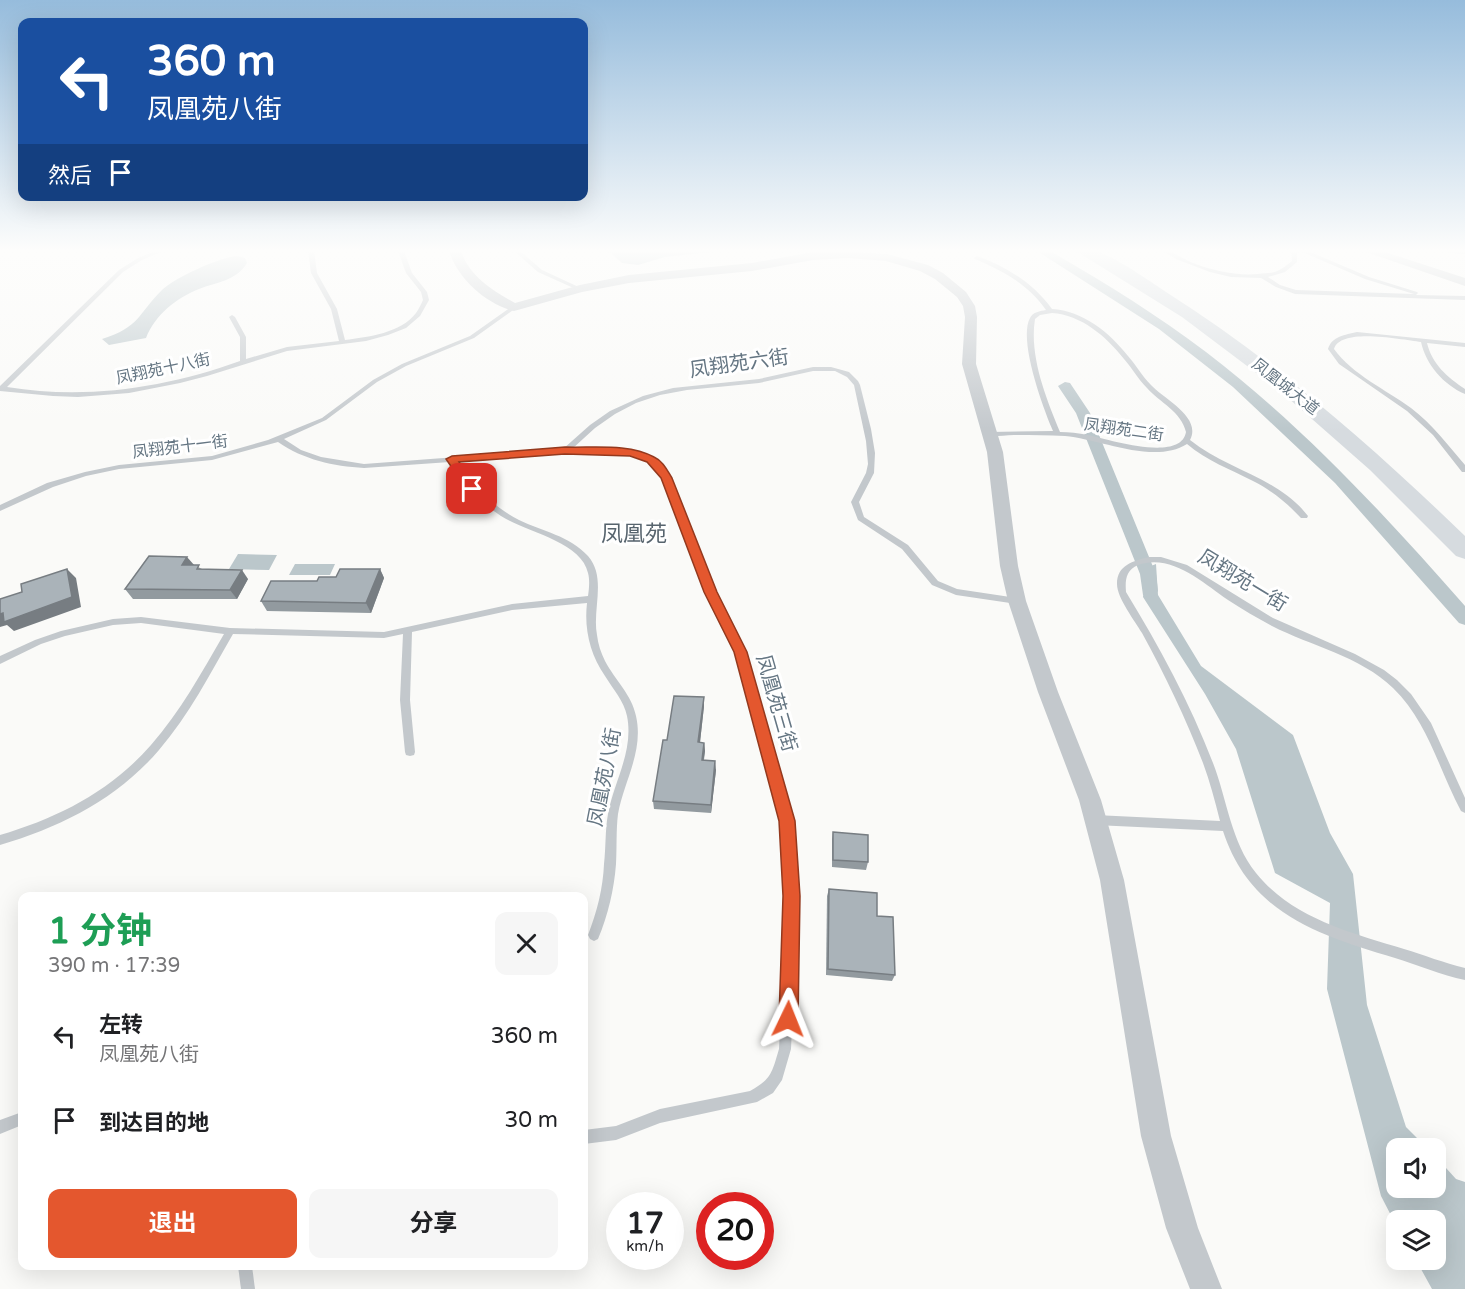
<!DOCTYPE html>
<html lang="zh">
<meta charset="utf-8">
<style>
:root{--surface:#fff;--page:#f6f6f6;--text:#202124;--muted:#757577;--accent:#e4572e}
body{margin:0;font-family:"Varela Round","Noto Sans SC",sans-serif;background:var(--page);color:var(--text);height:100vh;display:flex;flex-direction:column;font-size:22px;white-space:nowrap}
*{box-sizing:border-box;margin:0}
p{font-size:20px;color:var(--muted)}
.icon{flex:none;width:33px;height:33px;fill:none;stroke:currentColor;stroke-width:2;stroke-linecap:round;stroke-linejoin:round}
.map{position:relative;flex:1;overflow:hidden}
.details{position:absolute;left:18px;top:892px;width:570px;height:378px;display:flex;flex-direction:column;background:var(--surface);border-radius:12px;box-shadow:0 6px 24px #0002}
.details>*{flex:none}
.hud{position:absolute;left:18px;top:18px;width:570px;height:183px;border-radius:12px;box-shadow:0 6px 24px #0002;background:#1a4fa0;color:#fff;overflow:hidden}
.fabs{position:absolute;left:1386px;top:1138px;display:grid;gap:12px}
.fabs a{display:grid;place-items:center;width:60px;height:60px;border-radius:12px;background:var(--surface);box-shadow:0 6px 24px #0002;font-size:30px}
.speed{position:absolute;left:606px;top:1192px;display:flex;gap:12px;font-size:30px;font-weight:700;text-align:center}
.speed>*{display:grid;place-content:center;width:78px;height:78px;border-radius:50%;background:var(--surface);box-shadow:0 6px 24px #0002;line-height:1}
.speed small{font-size:15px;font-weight:400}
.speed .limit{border:9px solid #d22;background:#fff;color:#111}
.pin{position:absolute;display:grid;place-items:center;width:51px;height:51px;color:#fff;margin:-26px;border-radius:12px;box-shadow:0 3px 9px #0006}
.me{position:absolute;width:66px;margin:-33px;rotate:2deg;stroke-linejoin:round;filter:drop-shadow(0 0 4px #0008)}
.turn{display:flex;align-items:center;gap:21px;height:126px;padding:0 30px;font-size:27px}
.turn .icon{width:78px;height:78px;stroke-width:2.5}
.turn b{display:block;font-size:42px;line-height:51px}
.then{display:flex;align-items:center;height:57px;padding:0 30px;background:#0003;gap:12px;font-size:22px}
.round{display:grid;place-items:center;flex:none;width:63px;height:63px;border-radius:12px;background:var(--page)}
.headline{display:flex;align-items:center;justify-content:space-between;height:102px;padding:0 30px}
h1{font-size:36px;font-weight:700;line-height:45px;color:#1e9e55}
.primary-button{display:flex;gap:12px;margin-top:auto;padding:12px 30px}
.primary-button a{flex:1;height:69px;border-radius:12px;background:var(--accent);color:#fff;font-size:24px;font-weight:700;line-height:69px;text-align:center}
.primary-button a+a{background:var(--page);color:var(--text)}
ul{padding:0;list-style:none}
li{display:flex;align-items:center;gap:18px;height:84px;padding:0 30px}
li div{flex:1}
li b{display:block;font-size:22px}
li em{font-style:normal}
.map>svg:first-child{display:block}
.water{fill:#bbc7cb}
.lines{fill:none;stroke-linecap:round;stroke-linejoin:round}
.canal{fill:#bbc7cb;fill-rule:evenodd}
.service{fill:#c3c8cc;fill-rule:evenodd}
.minor{fill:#c3c8cc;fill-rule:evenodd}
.secondary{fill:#d6dbdf;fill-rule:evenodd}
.wall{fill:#929a9f}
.shaded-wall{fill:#777d82}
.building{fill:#aab3b9;stroke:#777d82;stroke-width:1.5}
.route{fill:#e4572e;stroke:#94391e;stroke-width:1.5}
.labels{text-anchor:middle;stroke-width:6;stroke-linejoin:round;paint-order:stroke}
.far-street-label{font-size:16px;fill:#657683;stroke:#fff}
.street-label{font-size:20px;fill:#657683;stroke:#fff}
.quarter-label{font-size:22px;fill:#57646e;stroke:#fff}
</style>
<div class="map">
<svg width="1465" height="1289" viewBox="0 0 1465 1289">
<rect width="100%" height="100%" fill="#fafaf8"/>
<g class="water">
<path d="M609 251H719L665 257 638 265 622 263Z"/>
<path d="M237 256 245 258 247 263C236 281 217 282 199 289 176 298 155 315 146 338L109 345 102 339C140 327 137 315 162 290 174 278 220 257 237 256Z"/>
<path d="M238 554 277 555 269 570 229 569Z"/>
<path d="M295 564H335L330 575H289Z"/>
<path d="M1156 564 1158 595 1201 666 1293 735 1330 833 1353 874 1367 1005 1406 1127 1428 1149H1396V1188H1436V1157L1456 1179 1465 1182V1289H1432L1416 1260H1436V1221H1396V1225L1381 1196 1327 989 1330 903 1275 873 1236 749 1205 694 1143 597 1146 568Z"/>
</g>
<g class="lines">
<g class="canal">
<path d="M1037 251H1050C1104 282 1157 315 1206 352 1303 426 1385 515 1465 606V625L1459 623 1335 483 1233 387 1159 329Z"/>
<path d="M1065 382 1070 383 1090 413 1156 574 1158 591 1155 595 1149 597 1143 595 1140 574 1076 413 1058 386Z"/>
</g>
<g class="service">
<path d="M155 251H163L142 260 123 272 7 387C86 400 165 388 240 361V337L229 317 232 315 235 317 246 337V359L287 347 339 341 331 309 311 273 308 251H314L317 273 337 309 345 340C368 337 401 333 416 313 419 309 421 304 423 300L421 292 406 273 398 251H404L412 273 427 292 429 300 420 316 406 328 388 335 366 341 287 351 207 376 180 383 129 393 78 397 53 396 0 391V386L119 270 138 258Z"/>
<path d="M514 251H520L542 270 583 289 578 290 538 272Z"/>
<path d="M1163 251C1173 251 1183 259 1193 263 1214 271 1237 276 1258 274 1266 273 1273 274 1281 269 1285 267 1289 263 1292 261L1291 251H1297V262L1285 272 1268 277 1280 285 1296 290 1414 294 1365 279 1300 251H1308L1369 277 1417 292 1418 293 1416 295 1465 296V300L1295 294 1276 287 1261 278 1231 277 1210 272 1176 259Z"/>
<path d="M1446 251H1465V254L1448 253Z"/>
<path d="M977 256C1007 267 1033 283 1052 309 1083 311 1109 332 1128 356 1136 365 1142 376 1151 385 1164 399 1202 417 1190 440 1227 470 1278 477 1308 516L1307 518H1301C1287 503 1271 490 1253 481 1230 469 1207 461 1187 444 1154 465 1100 439 1065 436 1048 435 1031 435 1014 435 1005 435 995 437 987 436V432H989L1053 431C1043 408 1018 340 1030 318 1033 312 1040 311 1046 310 1028 284 1003 271 975 259L974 258ZM1052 313C1081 315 1106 336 1124 359 1132 368 1138 379 1147 388 1160 403 1181 411 1186 432 1181 463 1107 439 1088 435 1078 433 1069 432 1060 432 1046 398 1029 356 1035 319L1040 315Z"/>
<path d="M514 305 516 306V308L474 338 406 366 377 382 326 420 284 439 301 450 321 457 364 464 563 449 590 425 610 411 643 396 673 388 759 379 813 367H831L849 372 858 381 860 385 871 429 875 453 874 473 859 502 864 517 908 545 938 581 957 589 1017 598 1021 601 1017 604 956 595 932 585 902 549 858 520 851 502 866 473 868 464 866 441 854 385 847 377 835 371H813L759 383 687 390 660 395 636 403 615 414 595 428 572 449C594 449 638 445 655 459 662 464 665 471 670 478L714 592 745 652 792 821 798 896 791 1049 782 1080 773 1093 757 1102 660 1123 616 1140 584 1144V1130L616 1126 660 1109 750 1091C772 1079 772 1072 779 1049L786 896 782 821 735 652 706 592 662 478 656 469 648 461 630 454 565 453 457 461C473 485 493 507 519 520 542 531 570 536 588 556 607 578 592 609 597 635 598 644 601 653 605 661 615 680 632 695 636 716 644 751 624 781 618 814 616 830 617 847 616 864 614 890 608 915 598 939L594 941 590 939 588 935C597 912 603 888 604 864 606 847 605 830 608 814 614 781 634 751 627 716 624 701 613 689 605 676 590 654 584 629 587 603L512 610 412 632 410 700 415 752 414 755 410 756 406 755 405 752 400 700 403 634 384 638 233 634C210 674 189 715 159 750 117 799 61 827 0 845V835C58 818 111 791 151 745 180 712 202 672 224 634L141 623 113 625 65 636 41 644 0 664V656L35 640 61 631 113 619 141 617 230 628 384 632 512 604 588 596C589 589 590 580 588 573 581 541 525 532 501 516 479 502 464 483 450 462L364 468C333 466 304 460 278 442L212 460 119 469 86 476 53 487 0 511V505L47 483 85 472 119 465 212 456 268 440 322 418 373 380 402 364 470 336Z"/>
<path d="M1357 332 1465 343V347L1427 343C1432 364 1447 377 1465 389V394C1444 385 1426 365 1421 342 1402 340 1341 327 1334 349 1353 375 1385 389 1411 408 1432 424 1448 445 1465 465V472H1462L1433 435 1407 411 1339 364 1328 349C1332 336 1345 335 1357 332Z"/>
<path d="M1149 557H1161L1187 565 1273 618 1355 654 1384 670 1397 680 1411 694 1431 723 1465 798V813L1461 811C1439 770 1428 722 1393 688 1360 656 1311 646 1272 626 1257 618 1242 609 1228 600 1203 583 1172 553 1138 565 1126 570 1125 580 1126 592 1159 646 1190 703 1213 763 1227 799 1231 842 1256 873 1292 918 1351 933 1404 949 1424 955 1444 963 1465 968V980C1441 975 1418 965 1395 958 1319 935 1250 914 1223 831L1095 825 1091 823 1090 820 1091 817 1095 815 1220 821C1215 801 1210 782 1203 763 1186 719 1165 675 1142 633 1135 621 1117 598 1117 584 1117 565 1133 561 1149 557Z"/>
<path d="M22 1112V1125L0 1134V1120Z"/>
<path d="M238 1266H252L255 1289H241Z"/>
</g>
<g class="minor">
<path d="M449 251H461C470 277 492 290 515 303L580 285 629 275 752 263 813 252 833 251 887 254 928 265 943 273 966 292 975 306 977 317 976 364 1003 452 1018 566 1026 601 1058 692 1101 800 1124 880 1171 1136 1198 1228 1222 1289H1190L1166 1228 1141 1136 1100 880 1079 800 1038 692 1008 601 1000 566 987 452 962 364 965 317 963 306 957 297 935 279 920 271 886 261 848 258 813 260 752 271 629 283 582 292 514 311C486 304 458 279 449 251Z"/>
<path d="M1363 251H1382L1465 278V286Z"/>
</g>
<path class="secondary" d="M1076 251C1082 251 1089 251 1094 251 1110 253 1151 282 1166 292 1275 361 1372 446 1465 536V559L1456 556 1370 470 1279 390 1182 317Z"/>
</g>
<g class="wall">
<path d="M194 565 202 569 248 579 237 599H133L125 589Z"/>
<path d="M380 569 384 578 371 613 267 611 261 601 317 581Z"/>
<path d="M704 706 700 742 704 743 705 751 704 760 716 770 711 813 654 809 653 801 667 740Z"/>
<path d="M833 832 868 862 866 870 832 867V839Z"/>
<path d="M829 889 877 916 895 975 892 981 826 975 827 896Z"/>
</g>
<g class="shaded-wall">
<path d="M187 557 195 566 182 565Z"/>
<path d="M67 569 76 578 81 607 14 631 7 625 0 627V614Z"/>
<path d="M380 569 384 578 371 613 366 603Z"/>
<path d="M242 570 248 579 237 599 230 590Z"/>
<path d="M704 697V706L699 751 698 742Z"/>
<path d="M704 743 705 751 702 769V760Z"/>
<path d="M715 761 716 770 711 813V805Z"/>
</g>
<g class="building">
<path d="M149 556 187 557 182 565H199L197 569 242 570 230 590 125 589Z"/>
<path d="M67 569 72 597 4 622 3 613 0 614V599L22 592 21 584Z"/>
<path d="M340 569H380L366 603 261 601 271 581H317L319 577H336Z"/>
<path d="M674 696 704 697 698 742 704 743 702 760 715 761 711 805 653 801 663 740H667Z"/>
<path d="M833 832 868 835V862L833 860Z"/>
<path d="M829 889 877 893V916L893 917 895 975 828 969Z"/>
</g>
<linearGradient id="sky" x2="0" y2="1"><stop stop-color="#96bcdc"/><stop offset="0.58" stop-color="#fdfdfc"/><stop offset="1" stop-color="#fdfdfc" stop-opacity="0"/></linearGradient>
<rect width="1465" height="432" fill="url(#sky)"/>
<path class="route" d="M565 447C593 448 629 443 654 457 663 461 667 470 672 478L717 592 747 652 795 821 800 896 798 1019 795 1026 788 1028 782 1026 779 1019 783 896 779 821 734 652 704 592 661 478 647 462 630 456 565 454 459 462 477 489 472 492 468 491 446 459 452 456Z"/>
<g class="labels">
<g class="far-street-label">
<text transform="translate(163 368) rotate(-12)" y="6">凤翔苑十八街</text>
<text transform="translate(1286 386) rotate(38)" y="6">凤凰城大道</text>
<text transform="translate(1124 429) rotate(8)" y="6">凤翔苑二街</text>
<text transform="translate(180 446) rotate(-7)" y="6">凤翔苑十一街</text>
</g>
<g class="street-label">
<text transform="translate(739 363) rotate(-8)" y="7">凤翔苑六街</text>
<text transform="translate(1243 580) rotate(31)" y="7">凤翔苑一街</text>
<text transform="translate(777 703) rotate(74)" y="7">凤凰苑三街</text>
<text transform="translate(604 777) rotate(-79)" y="7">凤凰苑八街</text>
</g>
<g class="quarter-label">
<text x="634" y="541">凤凰苑</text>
</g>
</g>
</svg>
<div class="fabs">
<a><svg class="icon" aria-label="sound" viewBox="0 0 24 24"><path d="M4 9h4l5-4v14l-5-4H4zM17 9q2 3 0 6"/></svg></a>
<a><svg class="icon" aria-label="layers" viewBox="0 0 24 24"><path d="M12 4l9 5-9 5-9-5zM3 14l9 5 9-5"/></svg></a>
</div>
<div class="speed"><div>17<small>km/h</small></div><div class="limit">20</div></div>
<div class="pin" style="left:472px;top:489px;background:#d93025"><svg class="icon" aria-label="arrive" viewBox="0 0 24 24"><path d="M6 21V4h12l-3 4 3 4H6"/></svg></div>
<svg class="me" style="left:788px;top:1019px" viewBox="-20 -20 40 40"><path d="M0-17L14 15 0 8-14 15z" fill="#e4572e" stroke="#fff" stroke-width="4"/></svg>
<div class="hud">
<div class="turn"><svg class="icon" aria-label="left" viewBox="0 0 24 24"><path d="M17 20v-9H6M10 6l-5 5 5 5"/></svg><div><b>360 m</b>凤凰苑八街</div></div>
<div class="then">然后<svg class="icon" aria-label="arrive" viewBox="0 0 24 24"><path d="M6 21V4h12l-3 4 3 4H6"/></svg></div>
</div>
<section class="details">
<div class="headline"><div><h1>1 分钟</h1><p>390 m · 17:39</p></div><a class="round"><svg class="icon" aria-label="close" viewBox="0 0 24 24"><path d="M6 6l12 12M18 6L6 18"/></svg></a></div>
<ul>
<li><svg class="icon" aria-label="left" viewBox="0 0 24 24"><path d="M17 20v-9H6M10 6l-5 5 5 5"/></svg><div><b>左转</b><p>凤凰苑八街</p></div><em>360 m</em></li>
<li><svg class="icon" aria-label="arrive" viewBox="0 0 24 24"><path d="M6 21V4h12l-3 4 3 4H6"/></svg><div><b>到达目的地</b></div><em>30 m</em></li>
</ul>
<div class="primary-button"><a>退出</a><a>分享</a></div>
</section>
</div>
